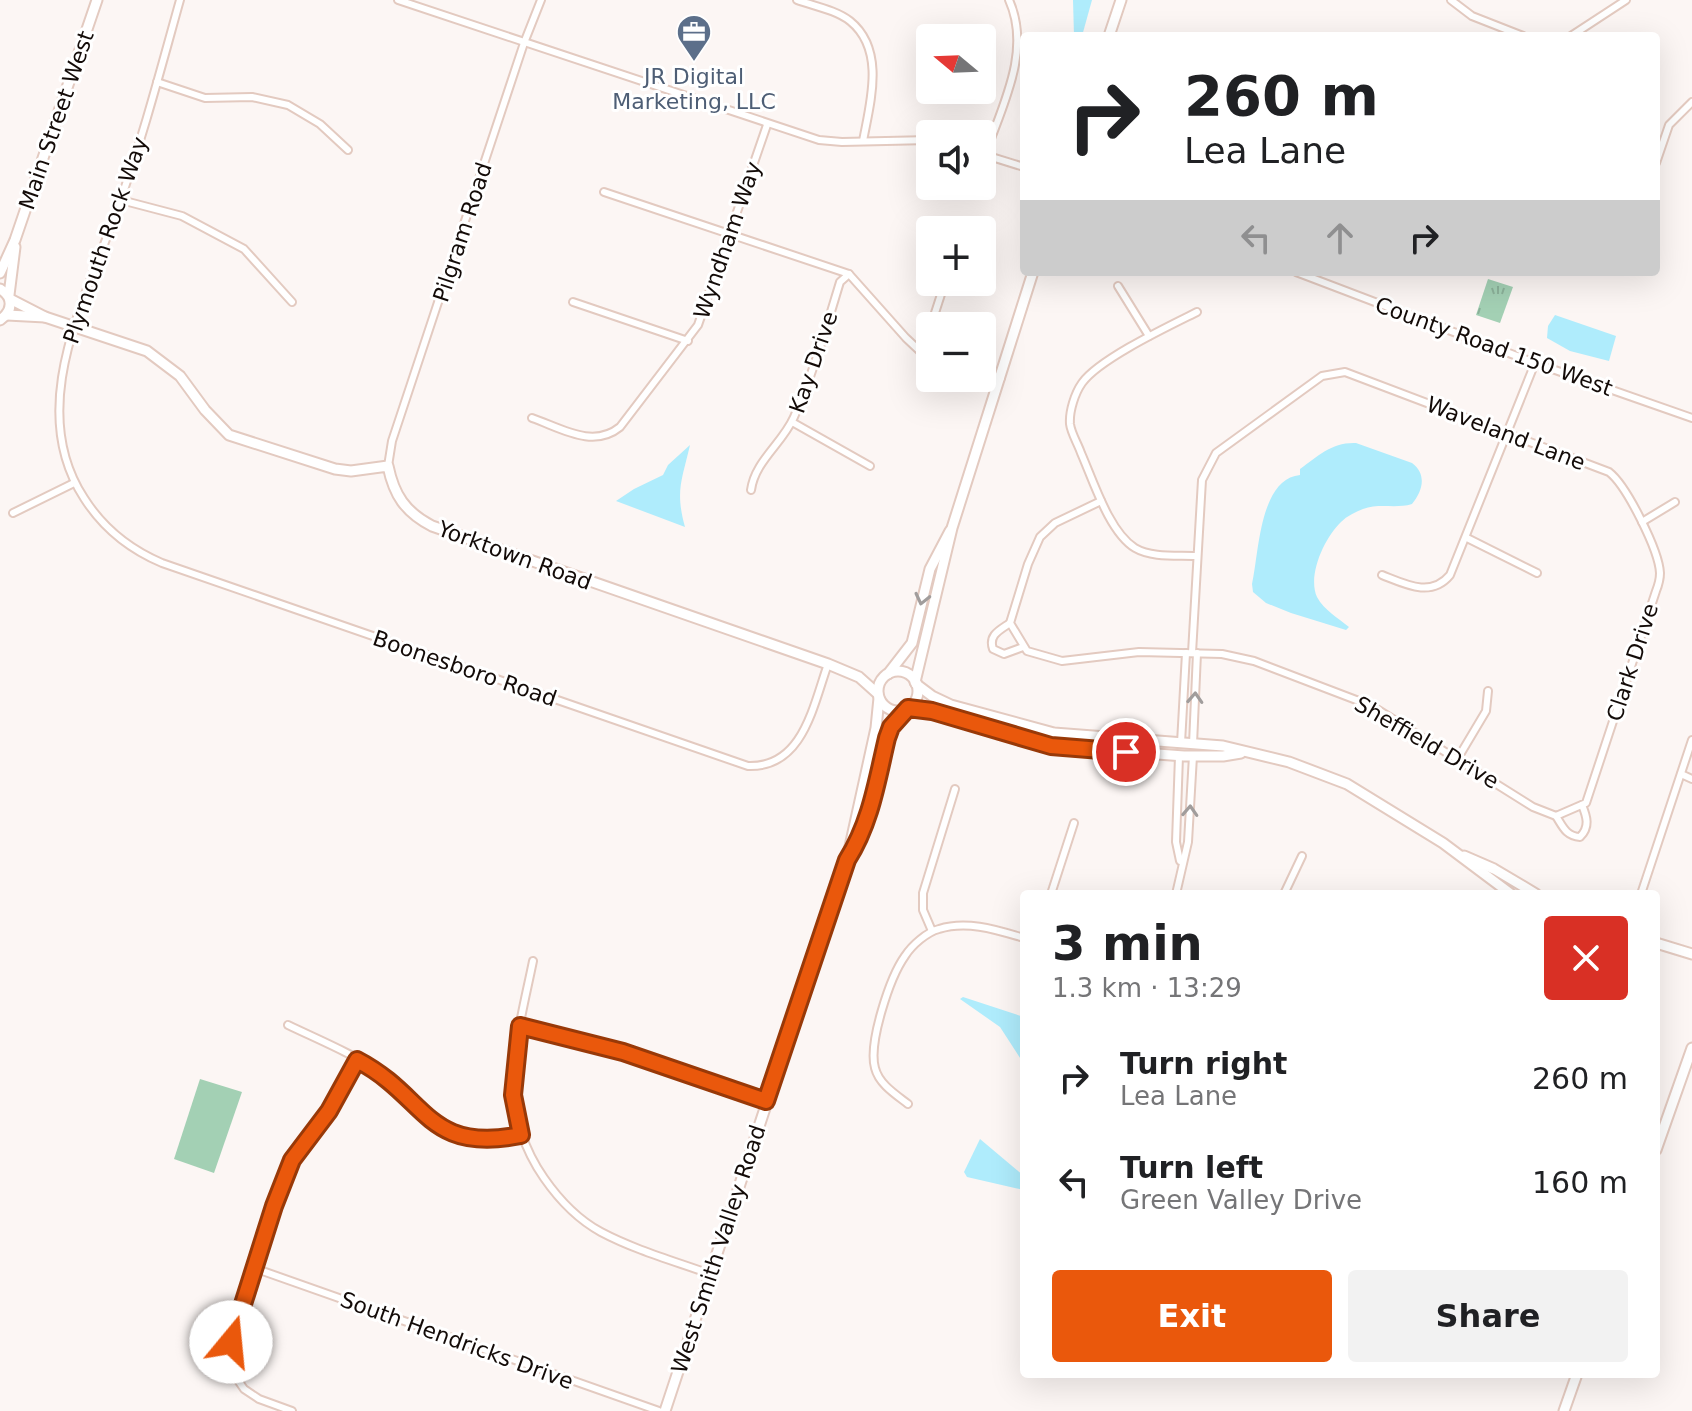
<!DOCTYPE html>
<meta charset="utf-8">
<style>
:root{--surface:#fff;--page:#f2f2f2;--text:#202124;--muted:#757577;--accent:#ea580c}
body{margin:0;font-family:"DejaVu Sans",sans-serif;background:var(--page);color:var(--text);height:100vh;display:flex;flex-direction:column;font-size:30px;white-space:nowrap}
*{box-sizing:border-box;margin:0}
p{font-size:26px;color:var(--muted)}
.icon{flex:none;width:44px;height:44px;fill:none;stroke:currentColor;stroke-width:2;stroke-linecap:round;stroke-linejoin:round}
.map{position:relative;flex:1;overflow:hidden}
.details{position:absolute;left:1020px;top:890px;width:640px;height:488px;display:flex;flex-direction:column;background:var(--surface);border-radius:8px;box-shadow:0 8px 32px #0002}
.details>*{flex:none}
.hud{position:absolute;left:1020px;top:32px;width:640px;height:244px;border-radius:8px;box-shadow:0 8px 32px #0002;background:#fff;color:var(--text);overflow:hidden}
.needle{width:52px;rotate:289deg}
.fabs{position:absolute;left:916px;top:24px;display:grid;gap:16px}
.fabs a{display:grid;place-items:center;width:80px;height:80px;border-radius:8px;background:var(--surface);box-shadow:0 8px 32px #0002;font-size:40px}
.pin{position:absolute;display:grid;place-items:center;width:68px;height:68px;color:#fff;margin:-34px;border:4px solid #fff;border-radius:50%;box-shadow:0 2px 8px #0007}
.me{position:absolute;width:88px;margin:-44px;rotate:17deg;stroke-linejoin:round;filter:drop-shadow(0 0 6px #0008)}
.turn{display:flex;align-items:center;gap:28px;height:168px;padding:0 32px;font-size:36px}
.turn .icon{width:104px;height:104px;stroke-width:2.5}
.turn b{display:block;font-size:56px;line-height:68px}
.lanes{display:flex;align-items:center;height:76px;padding:0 32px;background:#0003;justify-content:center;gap:40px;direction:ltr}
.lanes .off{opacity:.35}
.round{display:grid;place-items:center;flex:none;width:84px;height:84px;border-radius:8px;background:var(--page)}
.summary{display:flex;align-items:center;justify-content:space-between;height:136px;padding:0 32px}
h1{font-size:48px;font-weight:700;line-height:60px}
.action{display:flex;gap:16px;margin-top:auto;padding:16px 32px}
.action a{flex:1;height:92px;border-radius:8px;background:var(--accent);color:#fff;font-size:32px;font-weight:700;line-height:92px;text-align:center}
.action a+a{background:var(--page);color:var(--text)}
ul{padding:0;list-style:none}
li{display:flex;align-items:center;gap:24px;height:104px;padding:0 32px}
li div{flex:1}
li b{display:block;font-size:30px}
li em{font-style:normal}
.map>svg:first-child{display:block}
.park{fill:url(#park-tufts)}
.pitch{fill:#a3d0b4}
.water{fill:#afecfc}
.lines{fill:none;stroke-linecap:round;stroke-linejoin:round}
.street-casing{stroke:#e3cac0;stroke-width:10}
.secondary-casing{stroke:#e3cac0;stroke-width:13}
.street{stroke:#fff;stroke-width:6}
.secondary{stroke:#fff;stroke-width:9}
.oneway{stroke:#a19d9c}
.route-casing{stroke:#983908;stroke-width:20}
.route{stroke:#ea580c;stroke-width:14}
.labels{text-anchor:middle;stroke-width:6;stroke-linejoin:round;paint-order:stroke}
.service-label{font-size:22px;fill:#4e5e75;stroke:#fff}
.street-label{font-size:22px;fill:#130b08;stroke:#fff}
</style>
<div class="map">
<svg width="1692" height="1411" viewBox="0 0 1692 1411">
<defs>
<pattern id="park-tufts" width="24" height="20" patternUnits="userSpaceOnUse" patternTransform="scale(2)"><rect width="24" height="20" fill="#a3d0b4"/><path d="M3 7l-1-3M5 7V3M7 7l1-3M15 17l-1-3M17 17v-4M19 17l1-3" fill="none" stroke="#8bb199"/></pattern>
</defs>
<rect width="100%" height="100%" fill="#fcf6f4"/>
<path class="park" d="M1488 279 1513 287 1500 323 1476 315Z"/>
<path class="pitch" d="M200 1079 242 1092 214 1173 174 1159Z"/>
<g class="water">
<path d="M1073 0H1092L1082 36H1074Z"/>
<path d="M1555 315 1616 336 1609 361 1570 351 1547 338 1548 326Z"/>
<path d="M1356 443 1412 463C1427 474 1423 491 1412 504 1396 509 1379 503 1363 509 1355 512 1347 516 1341 522 1325 537 1307 575 1317 597 1324 610 1338 618 1349 627L1346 630 1291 613 1266 603 1253 592 1252 584C1259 554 1259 479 1300 475V469C1318 456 1332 442 1356 443Z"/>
<path d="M690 445C682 480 675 491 685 527L616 501 634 489 663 475 668 465Z"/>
<path d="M963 997 1024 1017V1064L1000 1027 960 999Z"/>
<path d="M980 1139 1024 1176V1190L967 1177 964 1172Z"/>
</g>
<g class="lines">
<defs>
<g id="street">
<path d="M180 0C161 68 143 137 119 204 88 295 24 406 84 498 103 528 129 549 162 563L748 766C803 768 813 706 828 664"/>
<path d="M398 0 819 140 842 142 930 140"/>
<path d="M797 0C814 6 836 10 850 21 886 50 870 103 863 141"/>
<path d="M1451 0 1472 16 1523 36"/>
<path d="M1571 36 1626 0"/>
<path d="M157 82 205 98 252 97 288 105 320 124 348 150"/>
<path d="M982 154 1024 167"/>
<path d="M985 155C1002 106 1032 51 1009 0"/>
<path d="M1656 163 1669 125 1692 102"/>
<path d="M604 192 849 274 906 338 922 353 930 355"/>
<path d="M121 200 182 216 244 249 292 302"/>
<path d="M1296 272 1535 363 1692 418"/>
<path d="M1118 286 1149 336"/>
<path d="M573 302 688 341"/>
<path d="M922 353 945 282"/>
<path d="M982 372 1001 378"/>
<path d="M532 418C561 428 593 449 620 427L698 325 767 125"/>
<path d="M792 422 870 466"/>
<path d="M388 466 392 441 524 43 541 0"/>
<path d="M751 490C755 461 782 444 794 417 813 374 826 328 840 282L849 274"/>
<path d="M1101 501 1055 523 1040 537 1028 564 1010 623 1027 651 1062 661 1139 652 1222 654 1254 661 1372 706 1533 807 1556 816 1586 803 1656 591C1658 586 1660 579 1660 573 1659 551 1627 486 1609 472L1345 372 1322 376 1216 453 1202 480 1192 653"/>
<path d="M13 513 74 483"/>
<path d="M1642 522 1675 502"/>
<path d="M1467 538 1537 573"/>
<path d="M1196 556C1177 555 1152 558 1135 548 1109 532 1093 480 1081 453 1078 444 1071 433 1070 424 1069 411 1075 393 1082 383 1099 359 1169 326 1197 312"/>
<path d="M1382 575C1405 584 1431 598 1450 575L1535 363"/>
<path d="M1010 623C1000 630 988 635 993 649L1004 654 1023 647"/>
<path d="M1181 743 1186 653"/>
<path d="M1193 744 1197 653"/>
<path d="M1179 756 1176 842 1180 861"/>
<path d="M1458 758 1486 711 1488 691"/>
<path d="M1681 774 1692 779"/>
<path d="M1556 816C1563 827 1566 836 1580 837 1590 827 1587 817 1582 805"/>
<path d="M1051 894 1074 823"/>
<path d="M1176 894 1188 842 1193 756"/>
<path d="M1284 894 1302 856"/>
<path d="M1641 894 1692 740"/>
<path d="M932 931 923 910V893L955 789"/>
<path d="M533 961C517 1040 494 1106 544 1178 560 1201 577 1219 601 1232 635 1250 674 1261 710 1274"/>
<path d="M288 1025C319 1040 354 1054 382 1074 440 1115 436 1152 521 1135"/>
<path d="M520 1026 623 1052 766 1101"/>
<path d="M908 1104C895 1094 879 1084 875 1068 868 1043 890 977 905 956 912 945 927 932 939 929 967 920 997 930 1024 938"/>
<path d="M254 1268 659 1411"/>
<path d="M292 1411 259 1399 244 1389 231 1370V1342L274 1206 292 1160 329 1111 357 1060"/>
</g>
<g id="secondary">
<path d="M1109 36 1121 0"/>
<path d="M0 273 15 240 97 0"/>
<path d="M0 289C14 297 13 311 0 320"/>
<path d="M9 295 15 247"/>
<path d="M10 299 45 317 147 351 180 376 205 410 229 435 335 469 351 471 388 466C394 495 405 512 432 526L828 664 859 677 878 694"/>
<path d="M7 315 45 317"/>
<circle cx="898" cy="691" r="20"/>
<path d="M888 674 912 643 930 569 950 531"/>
<path d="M915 682 952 528 1033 272"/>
<path d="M916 684 932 696 951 705 1054 733 1223 746 1289 762 1347 784 1443 843 1511 894"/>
<path d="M909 707 936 712 1051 746 1184 756H1223L1241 753"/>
<path d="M851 853 871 806 887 738 891 727 908 708"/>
<path d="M1464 856 1494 869 1536 894"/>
<path d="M1656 943 1692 954"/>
<path d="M1656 1150 1692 1048"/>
<path d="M665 1411 847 860 876 728 879 698"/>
<path d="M1564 1411 1577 1374"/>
</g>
</defs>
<use href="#street" class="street-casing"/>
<use href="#secondary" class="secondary-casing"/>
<use href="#street" class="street"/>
<use href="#secondary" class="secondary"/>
</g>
<defs><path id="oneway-chevron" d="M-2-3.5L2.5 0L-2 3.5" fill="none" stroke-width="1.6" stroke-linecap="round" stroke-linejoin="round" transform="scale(2)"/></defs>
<g class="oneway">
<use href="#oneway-chevron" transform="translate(922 599) rotate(103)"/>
<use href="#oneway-chevron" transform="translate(1195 698) rotate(-87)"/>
<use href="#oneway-chevron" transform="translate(1190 811) rotate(-87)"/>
</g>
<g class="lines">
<defs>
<path id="route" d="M231 1342 274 1206 292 1160 329 1111 357 1060C428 1097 425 1154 521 1135L513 1095 520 1026 623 1052 766 1101 847 860C871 822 877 780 887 738L891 727 908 708 932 711 1051 746 1126 752"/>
</defs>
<use href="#route" class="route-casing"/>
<use href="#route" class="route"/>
</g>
<defs>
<symbol id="office-pin" viewBox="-11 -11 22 30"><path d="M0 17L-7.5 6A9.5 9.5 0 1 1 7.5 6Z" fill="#5c6f8a" stroke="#fff"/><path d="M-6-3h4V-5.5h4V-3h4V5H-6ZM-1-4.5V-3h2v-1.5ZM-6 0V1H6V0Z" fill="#fff"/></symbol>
</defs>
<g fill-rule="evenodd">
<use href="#office-pin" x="674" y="12" width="40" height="54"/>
</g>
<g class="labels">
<g class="service-label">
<text x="694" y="84">JR Digital<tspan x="694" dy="25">Marketing, LLC</tspan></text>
</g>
<g class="street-label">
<text transform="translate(56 120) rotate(-71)" y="8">Main Street West</text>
<text transform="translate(462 232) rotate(-72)" y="8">Pilgram Road</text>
<text transform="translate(105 240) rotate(-71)" y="8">Plymouth Rock Way</text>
<text transform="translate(727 240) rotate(-71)" y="8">Wyndham Way</text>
<text transform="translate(1494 346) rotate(20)" y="8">County Road 150 West</text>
<text transform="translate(813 362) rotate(-71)" y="8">Kay Drive</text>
<text transform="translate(1506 433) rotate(21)" y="8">Waveland Lane</text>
<text transform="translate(515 555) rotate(20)" y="8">Yorktown Road</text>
<text transform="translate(1632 662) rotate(-72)" y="8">Clark Drive</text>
<text transform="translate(465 668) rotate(19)" y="8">Boonesboro Road</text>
<text transform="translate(1427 742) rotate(30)" y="8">Sheffield Drive</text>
<text transform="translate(718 1249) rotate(-72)" y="8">West Smith Valley Road</text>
<text transform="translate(457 1340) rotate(20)" y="8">South Hendricks Drive</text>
</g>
</g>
</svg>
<div class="fabs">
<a><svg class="needle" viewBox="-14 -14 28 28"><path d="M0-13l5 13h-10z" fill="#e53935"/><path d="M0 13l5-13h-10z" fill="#757577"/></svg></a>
<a><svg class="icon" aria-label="sound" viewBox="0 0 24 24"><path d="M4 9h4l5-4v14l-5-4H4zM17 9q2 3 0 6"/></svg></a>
<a>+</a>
<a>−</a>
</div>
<div class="pin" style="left:1126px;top:752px;background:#d93025"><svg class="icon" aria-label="arrive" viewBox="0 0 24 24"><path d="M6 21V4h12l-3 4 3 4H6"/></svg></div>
<svg class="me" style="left:231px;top:1342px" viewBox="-20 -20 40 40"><circle r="19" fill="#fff"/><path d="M0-13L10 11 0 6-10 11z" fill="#ea580c"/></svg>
<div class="hud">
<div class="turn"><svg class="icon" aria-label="right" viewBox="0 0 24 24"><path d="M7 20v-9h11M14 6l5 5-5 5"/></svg><div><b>260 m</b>Lea Lane</div></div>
<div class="lanes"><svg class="icon off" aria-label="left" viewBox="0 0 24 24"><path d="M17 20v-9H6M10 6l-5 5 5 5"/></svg><svg class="icon off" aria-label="ahead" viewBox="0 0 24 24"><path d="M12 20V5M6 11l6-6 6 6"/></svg><svg class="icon" aria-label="right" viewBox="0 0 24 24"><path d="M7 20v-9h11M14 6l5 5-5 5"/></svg></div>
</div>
<section class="details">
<div class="summary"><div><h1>3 min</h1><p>1.3 km · 13:29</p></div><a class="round" style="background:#d93025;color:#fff"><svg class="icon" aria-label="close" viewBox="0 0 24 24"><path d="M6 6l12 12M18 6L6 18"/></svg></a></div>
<ul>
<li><svg class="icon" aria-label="right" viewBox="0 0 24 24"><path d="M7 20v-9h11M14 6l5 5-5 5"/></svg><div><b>Turn right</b><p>Lea Lane</p></div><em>260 m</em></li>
<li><svg class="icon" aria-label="left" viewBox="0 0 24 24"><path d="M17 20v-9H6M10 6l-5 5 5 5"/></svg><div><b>Turn left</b><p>Green Valley Drive</p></div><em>160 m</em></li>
</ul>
<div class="action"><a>Exit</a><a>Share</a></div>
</section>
</div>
